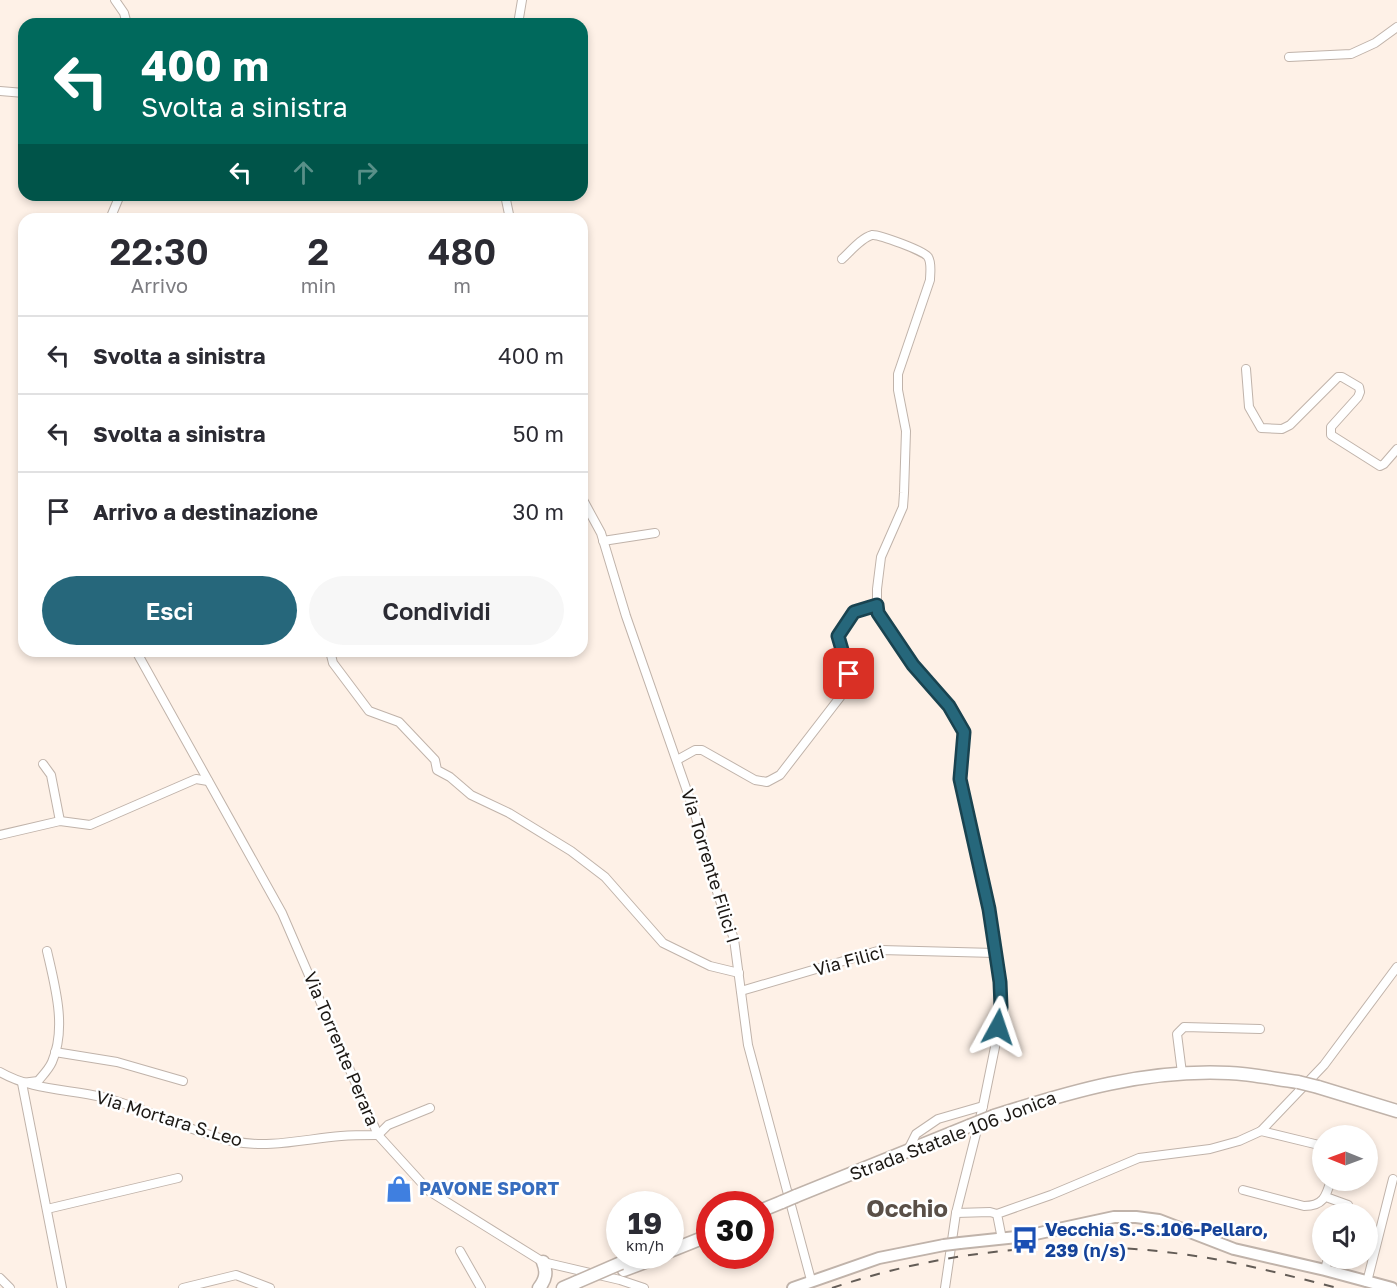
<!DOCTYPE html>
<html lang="it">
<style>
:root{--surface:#fff;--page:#f7f7f7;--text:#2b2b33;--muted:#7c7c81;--line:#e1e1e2;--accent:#26677b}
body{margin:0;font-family:"Golos Text",sans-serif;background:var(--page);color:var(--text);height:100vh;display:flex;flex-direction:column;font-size:22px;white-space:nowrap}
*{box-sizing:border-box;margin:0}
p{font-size:20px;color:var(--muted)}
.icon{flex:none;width:33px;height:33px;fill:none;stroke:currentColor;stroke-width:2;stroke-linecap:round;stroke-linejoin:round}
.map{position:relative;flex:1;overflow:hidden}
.sheet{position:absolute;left:18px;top:213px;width:570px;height:444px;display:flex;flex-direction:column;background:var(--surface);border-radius:18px;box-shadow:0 3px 9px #0003}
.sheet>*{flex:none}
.top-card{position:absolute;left:18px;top:18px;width:570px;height:183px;border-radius:18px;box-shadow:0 3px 9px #0003;background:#00695c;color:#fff;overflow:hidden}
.needle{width:39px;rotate:271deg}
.controls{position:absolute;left:1312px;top:1125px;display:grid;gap:12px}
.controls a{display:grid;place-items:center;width:66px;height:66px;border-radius:50%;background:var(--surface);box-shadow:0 3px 9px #0003;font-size:30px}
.speed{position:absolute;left:606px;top:1191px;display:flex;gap:12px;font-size:30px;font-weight:700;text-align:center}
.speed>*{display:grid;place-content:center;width:78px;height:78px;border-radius:50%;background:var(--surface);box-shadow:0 3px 9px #0003;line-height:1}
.speed small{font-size:15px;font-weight:400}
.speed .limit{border:9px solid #d22;background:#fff;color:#111}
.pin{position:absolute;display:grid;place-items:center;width:51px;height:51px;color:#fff;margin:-26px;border-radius:12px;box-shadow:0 3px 9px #0006}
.me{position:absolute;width:66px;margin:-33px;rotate:5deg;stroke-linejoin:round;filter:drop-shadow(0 0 4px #0008)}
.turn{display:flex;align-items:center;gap:21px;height:126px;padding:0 24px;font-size:27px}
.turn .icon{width:78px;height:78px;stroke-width:2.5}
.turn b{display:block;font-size:42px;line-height:51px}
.lanes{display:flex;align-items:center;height:57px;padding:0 24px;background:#0003;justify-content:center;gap:30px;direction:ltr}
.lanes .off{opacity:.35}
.eta{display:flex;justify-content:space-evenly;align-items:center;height:102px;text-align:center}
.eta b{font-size:36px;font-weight:600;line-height:42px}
.cta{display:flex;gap:12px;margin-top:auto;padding:12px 24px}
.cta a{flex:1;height:69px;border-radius:36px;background:var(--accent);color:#fff;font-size:24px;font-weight:600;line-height:69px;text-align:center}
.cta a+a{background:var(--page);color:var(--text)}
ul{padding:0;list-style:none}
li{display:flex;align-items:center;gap:18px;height:78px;padding:0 24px;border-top:2px solid var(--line)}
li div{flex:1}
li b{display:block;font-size:22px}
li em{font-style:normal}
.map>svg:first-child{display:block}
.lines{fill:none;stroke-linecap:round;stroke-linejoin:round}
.street-casing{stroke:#c0b3aa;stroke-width:10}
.secondary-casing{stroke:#c0b3aa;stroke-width:14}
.primary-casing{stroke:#c0b3aa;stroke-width:15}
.street{stroke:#fff;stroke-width:8}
.secondary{stroke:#fff;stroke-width:10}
.primary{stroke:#fff;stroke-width:12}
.rail{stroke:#635c56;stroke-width:2;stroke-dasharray:10 10;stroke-linecap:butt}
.secondary-bridge-casing{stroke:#c0b3aa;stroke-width:14;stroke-linecap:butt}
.primary-bridge-casing{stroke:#c0b3aa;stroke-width:15;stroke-linecap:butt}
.secondary-bridge{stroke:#fff;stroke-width:10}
.primary-bridge{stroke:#fff;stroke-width:12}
.route-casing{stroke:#194350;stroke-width:15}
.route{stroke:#26677b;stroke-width:10}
.labels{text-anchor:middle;stroke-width:5;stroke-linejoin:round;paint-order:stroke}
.street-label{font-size:18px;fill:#1c1814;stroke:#fff}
.shop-label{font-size:18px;font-weight:bold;fill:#366cbe;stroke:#fff;text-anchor:start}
.transit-label{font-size:18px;font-weight:bold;fill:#164399;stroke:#fff;text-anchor:start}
.district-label{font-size:24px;font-weight:bold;fill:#5a4f47;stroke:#fff}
</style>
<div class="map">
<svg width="1397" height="1288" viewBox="0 0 1397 1288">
<rect width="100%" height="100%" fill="#fef1e7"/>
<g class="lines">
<defs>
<g id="street">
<path d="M115 0 124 13 127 24"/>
<path d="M518 24 522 0"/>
<path d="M1289 57 1351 54 1375 43 1397 27"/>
<path d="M0 91 24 93"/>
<path d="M505 195 510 219"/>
<path d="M110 219 120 195"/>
<path d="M842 259C850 252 861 238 872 235 878 234 925 251 928 257 932 263 930 273 930 280L898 374V390L906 431 904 493 903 507 881 557 877 589V613L913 665 949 706 964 732 960 779 989 909 1000 982 1001 1007 995 1047 983 1106 956 1213 945 1288"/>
<path d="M1246 369 1249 407 1261 428 1282 429 1290 425 1338 377H1342L1359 387 1360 392 1358 397 1331 427V435L1380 466 1384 464 1397 449"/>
<path d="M582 498 601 533 626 616 694 811 718 895 734 939 748 1045 811 1280"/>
<path d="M603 541 655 533"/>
<path d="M136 651 282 913 378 1135 429 1191 543 1262 620 1280 644 1288"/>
<path d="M330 651 333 663 369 711 399 722 435 760 437 770 450 777 471 795 509 813 571 851 605 877 663 943 710 966 739 973"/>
<path d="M677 760 695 750H702L755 780 767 782 780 775 844 692 850 674 838 636 854 612 877 605"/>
<path d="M43 764 51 775 60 821"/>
<path d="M0 835 60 821 90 825 196 779 208 781"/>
<path d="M47 951C55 986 67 1028 52 1062 49 1069 43 1075 38 1081L22 1083 62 1288"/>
<path d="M741 991 881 950 995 953"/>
<path d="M55 1052 117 1062 183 1081"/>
<path d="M0 1072C31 1090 67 1089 102 1097 146 1108 187 1131 232 1141 268 1149 305 1139 341 1136 353 1135 365 1135 378 1135L388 1125 430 1108"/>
<path d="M1182 1073 1177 1034 1184 1027 1260 1029"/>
<path d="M1261 1131 1323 1146"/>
<path d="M908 1150 916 1134 938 1119 983 1106"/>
<path d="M1243 1190 1304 1206C1323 1206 1326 1197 1331 1180"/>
<path d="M1326 1197 1348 1205 1345 1214"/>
<path d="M47 1209 178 1178"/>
<path d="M956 1213 990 1212 997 1214"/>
<path d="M1002 1239 997 1214 1051 1195 1139 1158 1210 1149 1239 1141 1261 1131 1324 1065 1397 967"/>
<path d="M460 1251 481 1288"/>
<path d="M1325 1270 1328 1258"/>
<path d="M0 1278 10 1288"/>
<path d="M1367 1282 1393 1179"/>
<path d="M183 1288 236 1275 270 1288"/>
</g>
<g id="secondary">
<path d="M960 1243 1026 1236 1114 1217H1136L1159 1220 1234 1249 1325 1270 1392 1288"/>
<path d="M793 1288 879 1258 944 1245"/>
</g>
<g id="primary">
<path d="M1318 1087 1397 1111"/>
<path d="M994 1116C1072 1091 1147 1069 1229 1073 1252 1074 1275 1079 1298 1082"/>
<path d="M796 1196 969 1126"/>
<path d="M760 1211 782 1202"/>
<path d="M670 1251 710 1235"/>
<path d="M624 1270 661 1256"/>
<path d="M539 1288C546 1279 547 1272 543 1262"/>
<path d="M563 1288 577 1282"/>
</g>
</defs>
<use href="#street" class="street-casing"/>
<use href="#secondary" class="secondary-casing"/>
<use href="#primary" class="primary-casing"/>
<use href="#street" class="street"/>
<use href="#secondary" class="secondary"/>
<use href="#primary" class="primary"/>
<path class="rail" d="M832 1288C945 1250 1064 1238 1182 1254 1235 1261 1286 1275 1338 1288"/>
<defs>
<path id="secondary-bridge" d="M944 1245 960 1243"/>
<g id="primary-bridge">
<path d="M1298 1082 1318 1087"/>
<path d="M969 1126 994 1116"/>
<path d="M782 1202 796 1196"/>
<path d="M577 1282 621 1263"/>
</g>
</defs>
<use href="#secondary-bridge" class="secondary-bridge-casing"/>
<use href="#primary-bridge" class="primary-bridge-casing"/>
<use href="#secondary-bridge" class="secondary-bridge"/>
<use href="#primary-bridge" class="primary-bridge"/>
</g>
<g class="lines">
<defs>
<path id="route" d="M849 674 838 636 854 612 877 605 878 613 913 665 949 706 964 732 960 779 989 909 1000 982 1001 1007 998 1027"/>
</defs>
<use href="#route" class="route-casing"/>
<use href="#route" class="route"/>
</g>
<defs>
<symbol id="shop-bare" viewBox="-9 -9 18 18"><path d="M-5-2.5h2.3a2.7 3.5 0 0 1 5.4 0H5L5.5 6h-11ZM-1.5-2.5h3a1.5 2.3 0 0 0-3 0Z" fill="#3f7fe0" stroke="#fff" stroke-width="2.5" paint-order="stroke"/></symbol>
<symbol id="bus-bare" viewBox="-9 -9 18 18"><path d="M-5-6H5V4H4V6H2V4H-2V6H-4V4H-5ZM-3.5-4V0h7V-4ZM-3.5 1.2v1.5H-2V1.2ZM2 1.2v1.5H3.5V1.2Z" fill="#1a4fb4" stroke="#fff" stroke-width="2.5" paint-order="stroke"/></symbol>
</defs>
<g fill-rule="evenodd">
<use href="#shop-bare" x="380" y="1170" width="38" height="38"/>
<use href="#bus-bare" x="1006" y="1221" width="38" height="38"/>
</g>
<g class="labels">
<g class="street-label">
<text transform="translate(710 866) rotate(73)" y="6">Via Torrente Filici I</text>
<text transform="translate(849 961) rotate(-15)" y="6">Via Filici</text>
<text transform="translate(341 1049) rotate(67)" y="6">Via Torrente Perara</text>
<text transform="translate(169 1119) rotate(17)" y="6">Via Mortara S.Leo</text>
<text transform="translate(953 1136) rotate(-21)" y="6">Strada Statale 106 Jonica</text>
</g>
<g class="shop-label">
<text x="419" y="1195">PAVONE SPORT</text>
</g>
<g class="transit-label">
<text x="1045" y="1236">Vecchia S.-S.106-Pellaro,<tspan x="1045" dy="21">239 (n/s)</tspan></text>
</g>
<g class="district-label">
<text x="907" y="1217">Occhio</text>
</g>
</g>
</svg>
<div class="controls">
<a><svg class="needle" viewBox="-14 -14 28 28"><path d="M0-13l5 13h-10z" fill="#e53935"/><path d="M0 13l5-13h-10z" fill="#7c7c81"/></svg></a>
<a><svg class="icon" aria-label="sound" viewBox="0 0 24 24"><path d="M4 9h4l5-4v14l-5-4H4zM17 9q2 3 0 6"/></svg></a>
</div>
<div class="speed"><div>19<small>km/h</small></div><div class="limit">30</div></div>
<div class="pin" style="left:849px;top:674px;background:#d93025"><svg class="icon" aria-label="arrive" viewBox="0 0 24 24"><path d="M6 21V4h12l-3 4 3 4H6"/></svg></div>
<svg class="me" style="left:998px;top:1027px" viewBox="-20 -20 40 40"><path d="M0-17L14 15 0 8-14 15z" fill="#26677b" stroke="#fff" stroke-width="4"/></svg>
<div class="top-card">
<div class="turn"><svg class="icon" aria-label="left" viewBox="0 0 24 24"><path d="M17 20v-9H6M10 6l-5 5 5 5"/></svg><div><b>400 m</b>Svolta a sinistra</div></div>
<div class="lanes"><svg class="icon" aria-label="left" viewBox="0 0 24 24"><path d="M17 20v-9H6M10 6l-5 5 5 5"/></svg><svg class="icon off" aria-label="ahead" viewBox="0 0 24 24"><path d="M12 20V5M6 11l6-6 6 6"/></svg><svg class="icon off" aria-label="right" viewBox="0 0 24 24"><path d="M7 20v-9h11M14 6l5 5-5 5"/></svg></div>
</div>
<section class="sheet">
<div class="eta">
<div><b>22:30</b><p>Arrivo</p></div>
<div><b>2</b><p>min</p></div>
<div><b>480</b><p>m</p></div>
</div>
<ul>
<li><svg class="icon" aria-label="left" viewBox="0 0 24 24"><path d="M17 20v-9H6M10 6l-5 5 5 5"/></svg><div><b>Svolta a sinistra</b></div><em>400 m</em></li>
<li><svg class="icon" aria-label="left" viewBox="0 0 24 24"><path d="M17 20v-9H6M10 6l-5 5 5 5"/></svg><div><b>Svolta a sinistra</b></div><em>50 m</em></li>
<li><svg class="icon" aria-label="arrive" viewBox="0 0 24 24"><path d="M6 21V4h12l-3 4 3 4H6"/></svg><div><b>Arrivo a destinazione</b></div><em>30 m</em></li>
</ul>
<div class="cta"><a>Esci</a><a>Condividi</a></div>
</section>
</div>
